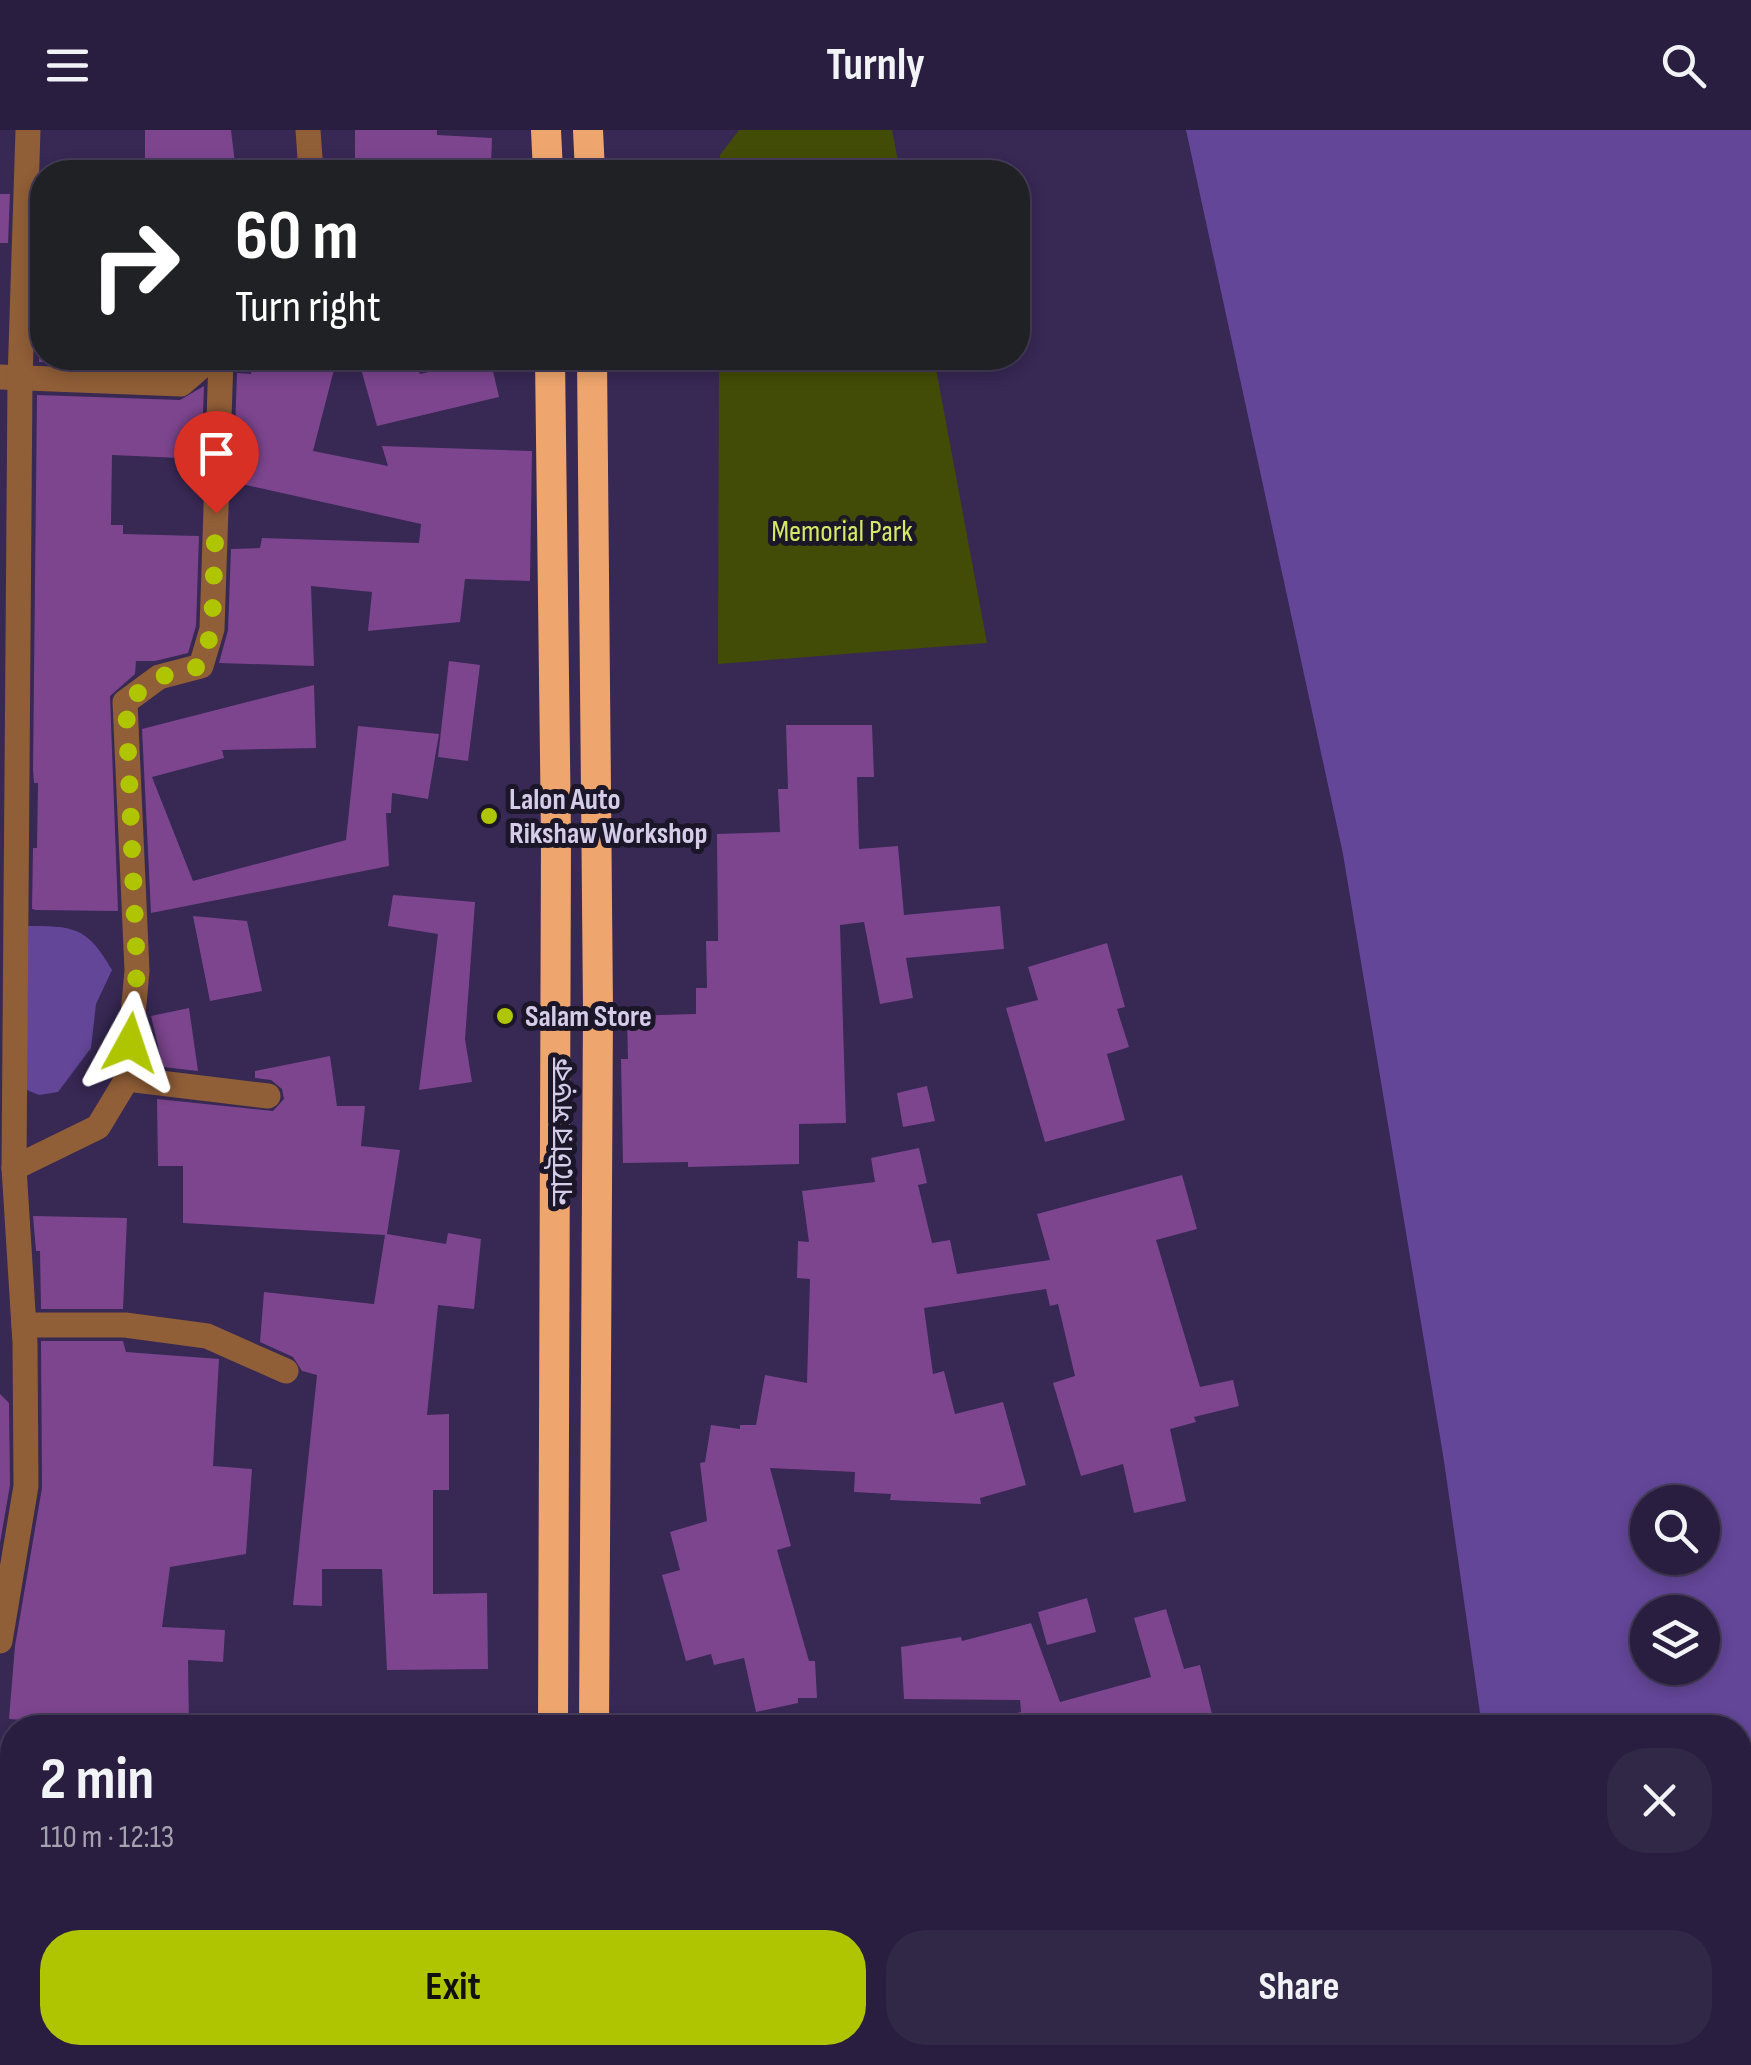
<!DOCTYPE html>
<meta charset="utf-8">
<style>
:root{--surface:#291e3f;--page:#312746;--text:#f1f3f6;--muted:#a5a2b0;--line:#453c59;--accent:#b0c502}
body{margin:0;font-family:"Sofia Sans Condensed","Noto Sans Bengali",sans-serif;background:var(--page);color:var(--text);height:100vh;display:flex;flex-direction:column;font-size:38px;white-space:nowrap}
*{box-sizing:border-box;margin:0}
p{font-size:32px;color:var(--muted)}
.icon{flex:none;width:55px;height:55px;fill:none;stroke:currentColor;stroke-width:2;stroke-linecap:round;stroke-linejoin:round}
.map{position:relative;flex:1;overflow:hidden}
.sheet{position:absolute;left:0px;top:1585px;width:1752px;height:350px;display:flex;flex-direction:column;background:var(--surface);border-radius:40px 40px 0 0;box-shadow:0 5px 15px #0003,0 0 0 2px var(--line)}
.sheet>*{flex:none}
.banner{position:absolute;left:30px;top:30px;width:1000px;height:210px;border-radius:40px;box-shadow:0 5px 15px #0003,0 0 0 2px var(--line);background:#202124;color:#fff;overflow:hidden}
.tools{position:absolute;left:1630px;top:1355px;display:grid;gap:20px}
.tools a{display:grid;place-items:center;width:90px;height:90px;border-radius:50%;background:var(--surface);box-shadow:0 5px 15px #0003,0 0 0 2px var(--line);font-size:50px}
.pin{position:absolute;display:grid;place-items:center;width:85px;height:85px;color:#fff;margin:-102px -42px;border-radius:50% 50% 50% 0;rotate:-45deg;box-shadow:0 0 10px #0007}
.pin .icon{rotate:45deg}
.me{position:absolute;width:110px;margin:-55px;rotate:5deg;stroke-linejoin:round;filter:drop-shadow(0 0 8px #0008)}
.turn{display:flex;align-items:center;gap:35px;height:210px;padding:0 40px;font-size:45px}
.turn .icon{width:130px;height:130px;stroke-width:2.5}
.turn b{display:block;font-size:70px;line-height:85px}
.round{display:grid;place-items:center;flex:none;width:105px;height:105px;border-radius:40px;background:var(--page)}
.headline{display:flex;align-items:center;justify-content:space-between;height:170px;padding:0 40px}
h1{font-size:60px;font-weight:700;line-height:75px}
.button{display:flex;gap:20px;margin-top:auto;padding:20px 40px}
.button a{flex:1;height:115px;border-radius:40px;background:var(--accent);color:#111;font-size:40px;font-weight:700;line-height:115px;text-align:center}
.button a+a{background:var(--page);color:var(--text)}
header{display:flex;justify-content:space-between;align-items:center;height:130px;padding:0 40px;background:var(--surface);font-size:45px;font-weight:700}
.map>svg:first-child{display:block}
.green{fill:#434c06}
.water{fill:#634698;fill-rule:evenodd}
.building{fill:#7c458e}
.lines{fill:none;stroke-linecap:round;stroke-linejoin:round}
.minor{stroke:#905e37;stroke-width:25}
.highway{stroke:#efa66e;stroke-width:30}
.route{stroke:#b0c502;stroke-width:18;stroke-dasharray:0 32.4}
.poi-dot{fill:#b0c502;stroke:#1c1629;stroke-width:4}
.labels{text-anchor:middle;stroke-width:10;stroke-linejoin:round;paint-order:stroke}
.park-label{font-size:30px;fill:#d4e965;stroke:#1c1629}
.poi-label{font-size:30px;font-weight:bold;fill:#d4cce8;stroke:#1c1629;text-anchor:start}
.street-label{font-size:30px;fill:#d4cce8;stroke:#1c1629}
</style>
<header><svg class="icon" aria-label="menu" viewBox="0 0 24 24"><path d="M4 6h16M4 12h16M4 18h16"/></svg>Turnly<svg class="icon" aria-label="search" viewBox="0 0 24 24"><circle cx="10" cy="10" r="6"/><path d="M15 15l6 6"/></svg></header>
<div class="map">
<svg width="1751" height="1935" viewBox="0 0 1751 1935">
<rect width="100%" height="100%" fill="#372854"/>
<g class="green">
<path d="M739 0H892L900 42H720V25Z"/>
<path d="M719 228H934L987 513 718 534Z"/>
</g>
<g class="water">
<path d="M1186 0H1751V1935H1530L1528 1923 1740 1922V1598L1482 1597 1444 1331 1343 724ZM1648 1372H1702V1428H1648ZM1648 1482H1702V1538H1648Z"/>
<path d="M25 796C73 796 87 796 112 840L96 874 91 918 58 962 39 965 27 960Z"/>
</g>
<g class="building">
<path d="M145 0H231L236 42H145Z"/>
<path d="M355 0H437V5L492 8 491 37 440 34V42H355Z"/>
<path d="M0 64H10L8 113H0Z"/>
<path d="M39 228H148V236L39 232Z"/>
<path d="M253 228H337L313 321 388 336 382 316 532 321 530 451 465 449 460 492 368 501 372 462 311 456 314 536 219 533 228 500 231 419 260 418 262 408 419 413 421 394 233 352 237 243 251 244Z"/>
<path d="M358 228H415L420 244 490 228 499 267 377 296Z"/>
<path d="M204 256 201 345 179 344 180 328 112 325 111 395H123V404L199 406 196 496 188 523 155 531H136L135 544 110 566 118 781 36 780 32 779 33 718H37L38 653H34L33 640 37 265 180 270Z"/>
<path d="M449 531 480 535 468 631 438 627Z"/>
<path d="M314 555 316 618 222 620 224 628 152 647 193 751 346 710 358 596 439 604 428 669 392 663 391 683H386L389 736 151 783 142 599Z"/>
<path d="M786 595H872L874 647H857L859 719 898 716 904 785 1000 776 1004 819 906 828 913 868 880 874 864 792 840 795 846 993 799 994V1034L688 1037V1032L623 1033 621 929H628L627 886 696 884V858H707L706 811H718L717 704 780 702 778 659H788Z"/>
<path d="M393 765 475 772 465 909 472 952 419 960 438 804 388 796Z"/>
<path d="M193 786 247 791 262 861 210 871Z"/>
<path d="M1107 813 1125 877 1117 879 1129 917 1107 924 1125 990 1045 1012 1006 878 1038 870 1028 837Z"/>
<path d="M189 878 198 941 163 937 151 886Z"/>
<path d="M330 926 337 976H365L361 1016 400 1020 387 1104 446 1114 448 1103 481 1109 474 1179 438 1175 427 1285 449 1284V1360H433V1464L487 1463 488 1539 387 1540 382 1439H322V1476L293 1475 317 1245 302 1241 293 1227 260 1212 264 1162 374 1174 385 1105 183 1093V1036H158L157 969 273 981 284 969 282 959 271 950 255 948V941Z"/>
<path d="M927 956 935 991 903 997 897 963Z"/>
<path d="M919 1018 927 1053 918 1055 932 1113 950 1110 957 1144 1050 1130 1037 1084 1182 1045 1197 1099 1156 1110 1200 1257 1233 1250 1239 1276 1194 1287 1196 1292 1170 1299 1186 1371 1134 1383 1123 1334 1081 1346 1053 1253 1075 1246 1058 1174 1050 1176 1046 1159 924 1178 933 1244 944 1241 955 1284 1003 1272 1026 1355 980 1368 981 1374 890 1370 891 1364 854 1362 855 1342 770 1338 791 1416 777 1420 809 1531H815L817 1568H798V1573L756 1582 744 1528 714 1535 711 1524 686 1531 662 1445 680 1440 670 1402 707 1391 700 1333 705 1332 711 1295 740 1299V1295H756L765 1245 807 1253 810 1149 797 1148 798 1111 809 1112 802 1061 875 1052 871 1028Z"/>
<path d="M33 1086 127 1088 123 1179H41L40 1121H36Z"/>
<path d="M41 1211H123L126 1222 219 1229 213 1336 252 1339 246 1424 170 1437 162 1497 225 1500 223 1532 188 1530 189 1598H53V1592L9 1589 15 1516 42 1358Z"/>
<path d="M0 1264 9 1273 10 1355 0 1413Z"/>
<path d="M1087 1468 1096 1502 1047 1515 1038 1482Z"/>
<path d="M1166 1479 1184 1539 1200 1535 1212 1584 1166 1598H1000L999 1588 1021 1582 1020 1570 904 1569 901 1517 961 1507 962 1511 1031 1493 1060 1572 1151 1547 1134 1488Z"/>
</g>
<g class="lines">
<g class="minor">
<path d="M308 0 311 42"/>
<path d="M0 247 181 254 211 228"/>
<path d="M127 949 268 966"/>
<path d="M14 1038 98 997 127 949 137 841 125 572 159 547 201 536 212 499 221 228"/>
<path d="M24 1195H125L207 1206 286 1241"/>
<path d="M0 1511 26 1356 25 1213 14 1038 20 250 28 0"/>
</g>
<g class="highway">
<path d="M546 0 548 42"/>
<path d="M588 0 590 42"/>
<path d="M550 228 556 707 553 1598"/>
<path d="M592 228 598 880 594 1598"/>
<path d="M554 1922V1935"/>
<path d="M592 1935V1922"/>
</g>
</g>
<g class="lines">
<path class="route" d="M130 913 137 841 126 572 159 547 201 536 212 499 216 383"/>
</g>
<g class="poi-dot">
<circle cx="489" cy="686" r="10"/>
<circle cx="505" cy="886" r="10"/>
</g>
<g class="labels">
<g class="park-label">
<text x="842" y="411">Memorial Park</text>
</g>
<g class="poi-label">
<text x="509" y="679">Lalon Auto<tspan x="509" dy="34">Rikshaw Workshop</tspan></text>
<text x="525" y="896">Salam Store</text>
</g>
<g class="street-label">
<text transform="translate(562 1002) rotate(-90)" y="10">নাটোর সড়ক</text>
</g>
</g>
</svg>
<div class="tools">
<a><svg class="icon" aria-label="search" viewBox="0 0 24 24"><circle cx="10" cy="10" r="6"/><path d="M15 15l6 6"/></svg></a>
<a><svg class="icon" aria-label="layers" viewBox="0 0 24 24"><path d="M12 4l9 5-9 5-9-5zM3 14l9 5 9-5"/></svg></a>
</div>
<div class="pin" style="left:216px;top:383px;background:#d93025"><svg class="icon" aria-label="arrive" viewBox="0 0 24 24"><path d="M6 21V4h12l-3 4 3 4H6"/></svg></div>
<svg class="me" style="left:130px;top:913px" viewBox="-20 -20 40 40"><path d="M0-17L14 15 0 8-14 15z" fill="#b0c502" stroke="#fff" stroke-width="4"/></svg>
<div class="banner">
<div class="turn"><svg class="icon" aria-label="right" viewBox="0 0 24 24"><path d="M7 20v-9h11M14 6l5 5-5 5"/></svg><div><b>60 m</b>Turn right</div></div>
</div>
<section class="sheet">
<div class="headline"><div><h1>2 min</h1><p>110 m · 12:13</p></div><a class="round"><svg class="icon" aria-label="close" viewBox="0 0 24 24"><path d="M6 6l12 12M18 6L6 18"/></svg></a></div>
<div class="button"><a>Exit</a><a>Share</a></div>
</section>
</div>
